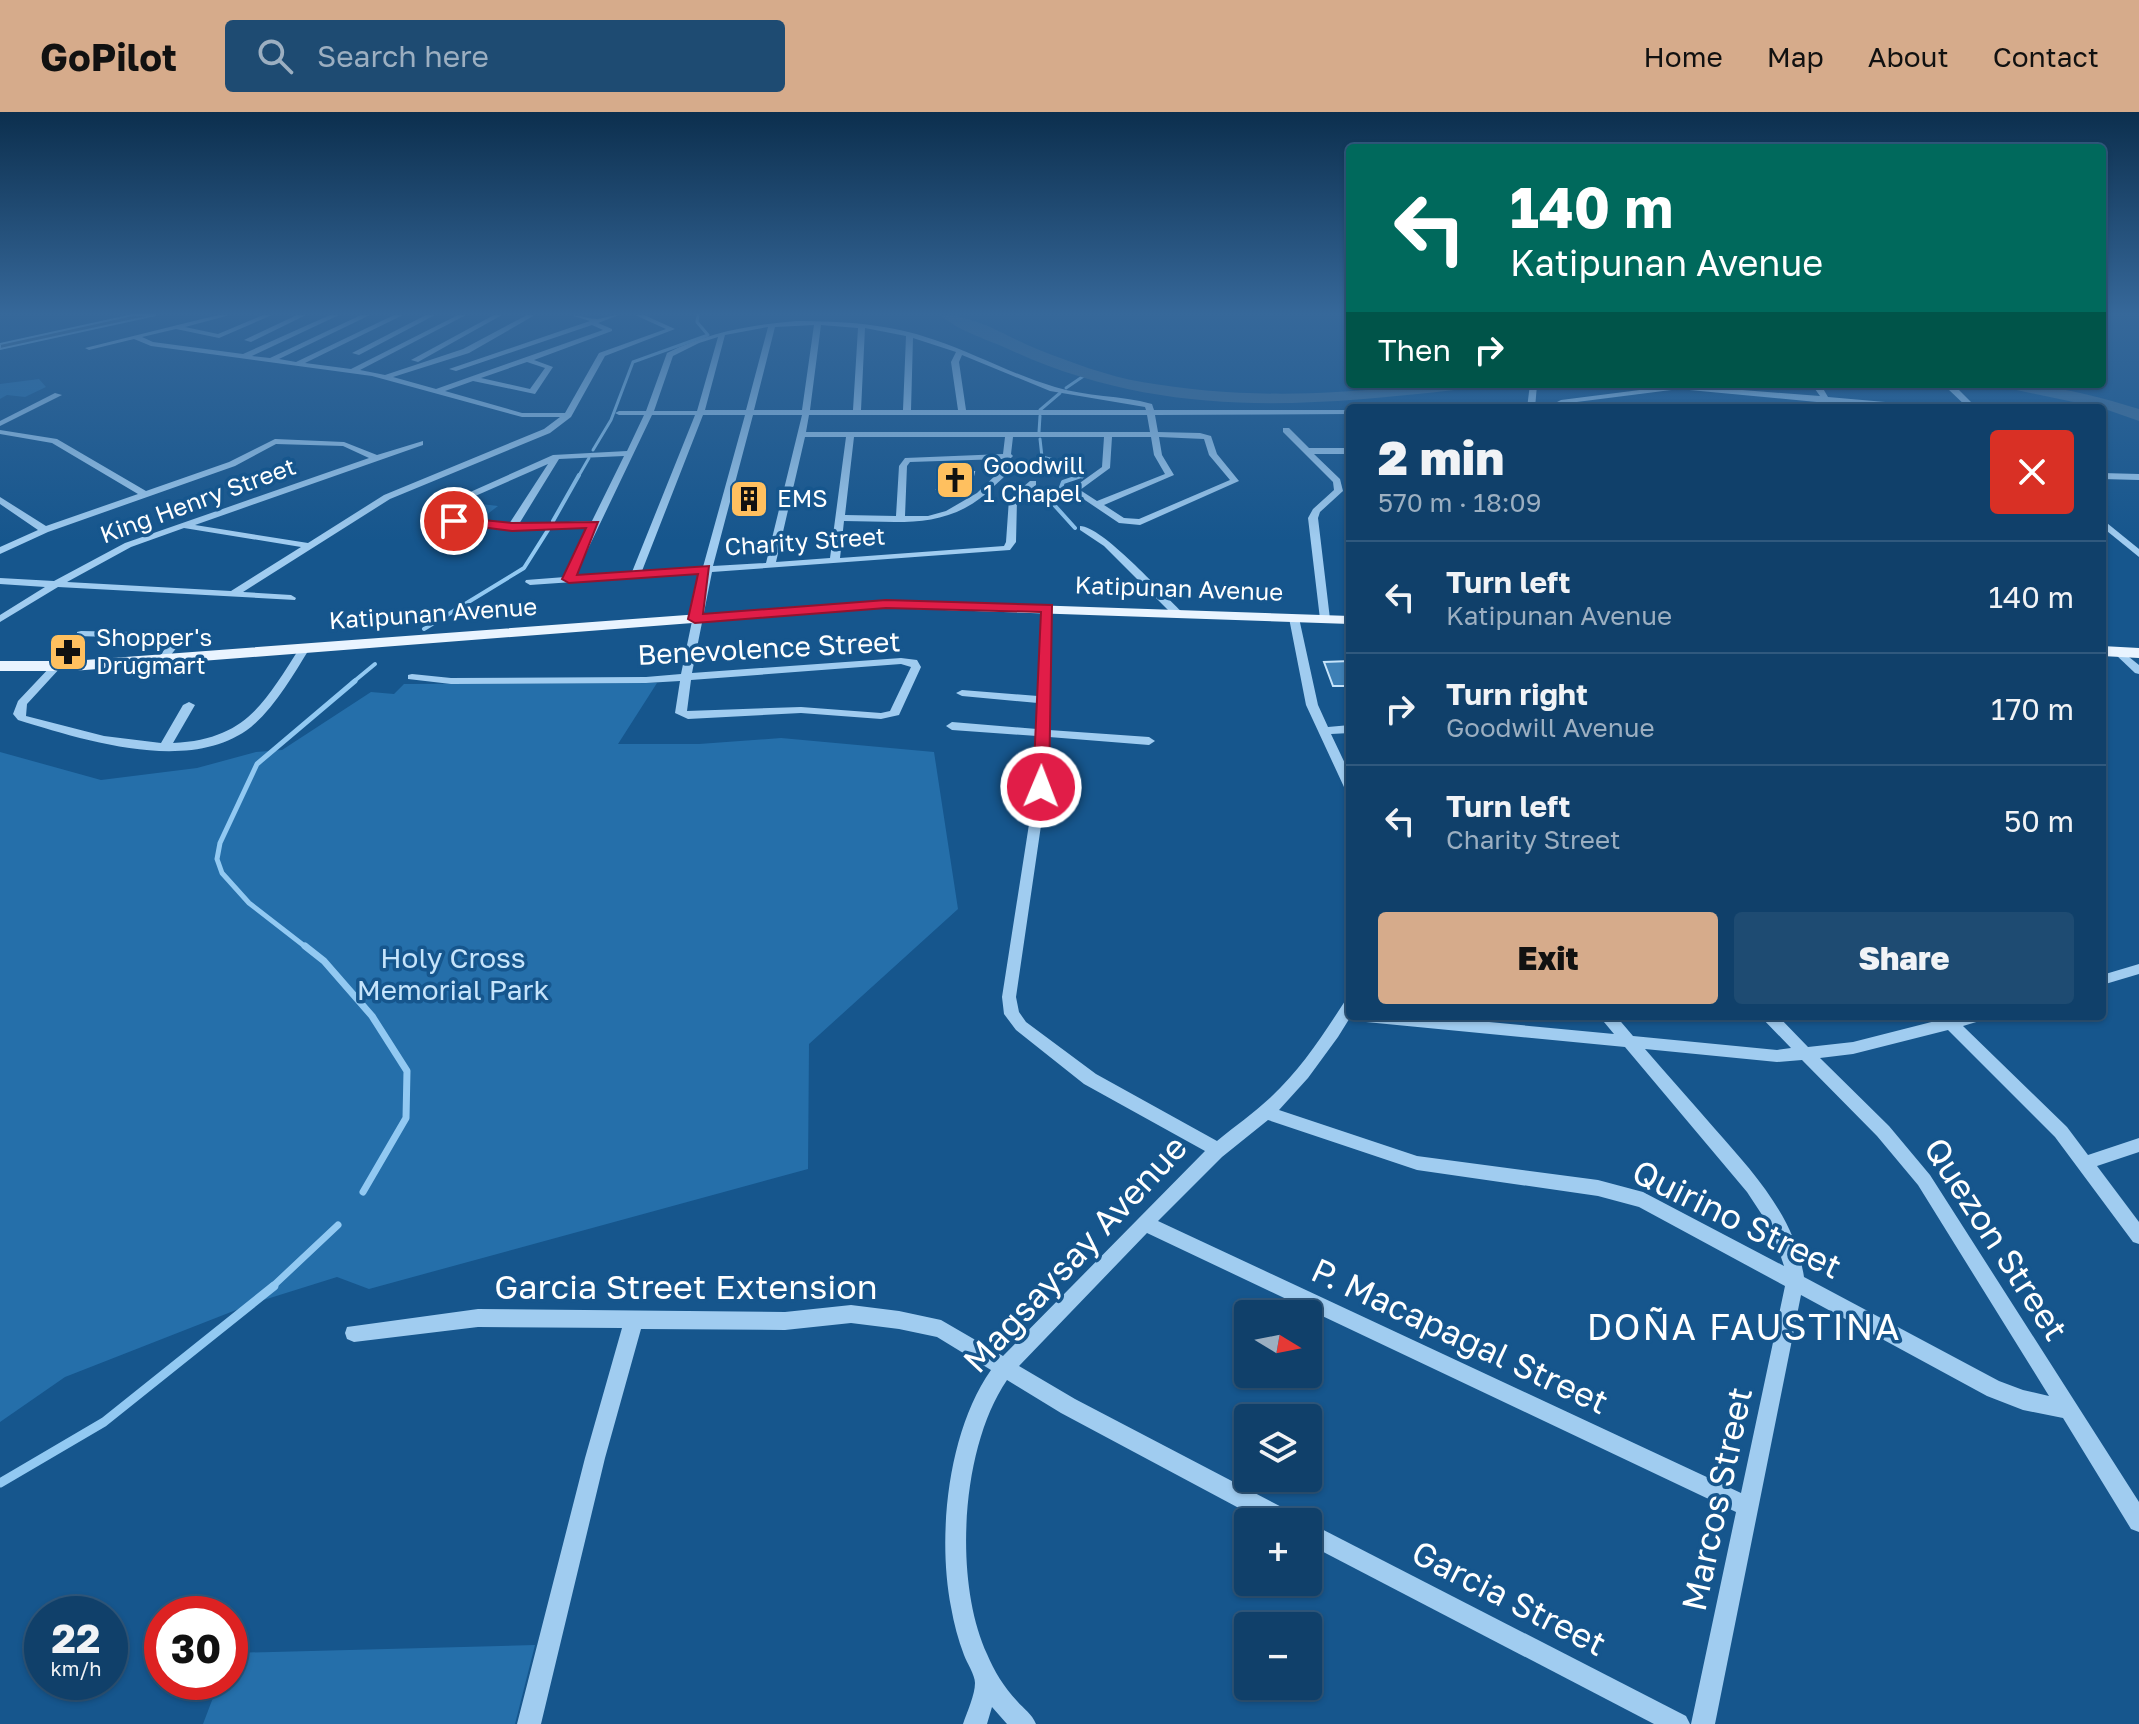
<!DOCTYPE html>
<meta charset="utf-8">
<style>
:root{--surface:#10406a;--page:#1e4b72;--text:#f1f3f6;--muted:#9cafc1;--line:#30597e;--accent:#d6ab8b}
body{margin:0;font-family:"Golos Text",sans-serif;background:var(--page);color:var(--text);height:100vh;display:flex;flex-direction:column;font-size:30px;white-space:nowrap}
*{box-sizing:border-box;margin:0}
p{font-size:26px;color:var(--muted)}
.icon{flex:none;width:44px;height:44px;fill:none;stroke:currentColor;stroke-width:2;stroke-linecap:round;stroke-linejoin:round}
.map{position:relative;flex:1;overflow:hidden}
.sheet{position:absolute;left:1346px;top:292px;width:760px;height:616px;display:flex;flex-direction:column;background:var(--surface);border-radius:8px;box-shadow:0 2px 6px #0004,0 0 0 2px var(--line)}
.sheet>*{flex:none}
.top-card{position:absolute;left:1346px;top:32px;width:760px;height:244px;border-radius:8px;box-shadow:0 2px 6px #0004,0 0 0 2px var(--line);background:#00695c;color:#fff;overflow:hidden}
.needle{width:52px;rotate:100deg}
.fabs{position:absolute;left:1234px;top:1188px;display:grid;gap:16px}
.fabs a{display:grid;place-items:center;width:88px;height:88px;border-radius:8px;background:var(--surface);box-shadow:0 2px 6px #0004,0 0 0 2px var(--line);font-size:40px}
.speed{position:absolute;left:24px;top:1484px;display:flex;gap:16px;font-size:40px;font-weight:700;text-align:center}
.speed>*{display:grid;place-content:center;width:104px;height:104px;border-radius:50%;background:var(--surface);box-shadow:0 2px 6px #0004,0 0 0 2px var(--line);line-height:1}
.speed small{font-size:20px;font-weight:400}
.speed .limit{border:12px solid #d22;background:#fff;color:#111}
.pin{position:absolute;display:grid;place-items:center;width:68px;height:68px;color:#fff;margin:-34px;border:4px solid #fff;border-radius:50%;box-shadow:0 2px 8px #0007}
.me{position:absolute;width:88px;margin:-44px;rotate:1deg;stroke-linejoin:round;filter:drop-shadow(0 0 6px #0008)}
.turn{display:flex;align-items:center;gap:28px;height:168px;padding:0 32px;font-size:36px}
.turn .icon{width:104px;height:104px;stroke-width:2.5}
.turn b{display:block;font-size:56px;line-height:68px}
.then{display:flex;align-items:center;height:76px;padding:0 32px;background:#0003;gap:16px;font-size:30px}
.round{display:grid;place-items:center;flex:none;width:84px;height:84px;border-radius:8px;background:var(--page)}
.overview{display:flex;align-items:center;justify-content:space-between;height:136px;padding:0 32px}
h1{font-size:48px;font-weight:800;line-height:60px}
.action{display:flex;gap:16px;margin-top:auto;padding:16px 32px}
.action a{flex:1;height:92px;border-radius:8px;background:var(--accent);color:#111;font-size:32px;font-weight:800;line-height:92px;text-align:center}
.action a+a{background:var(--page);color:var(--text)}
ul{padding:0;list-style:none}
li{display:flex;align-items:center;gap:24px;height:112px;padding:0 32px;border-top:2px solid var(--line)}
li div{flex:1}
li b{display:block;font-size:30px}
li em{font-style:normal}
header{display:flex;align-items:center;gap:48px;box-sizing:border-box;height:112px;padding:0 40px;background:var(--accent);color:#111}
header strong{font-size:38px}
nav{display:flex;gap:44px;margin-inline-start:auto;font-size:28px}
.search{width:560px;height:72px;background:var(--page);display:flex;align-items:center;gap:20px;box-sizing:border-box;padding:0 28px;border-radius:8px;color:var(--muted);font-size:30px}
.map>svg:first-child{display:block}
.green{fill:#256faa}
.water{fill:#416f97;stroke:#92c9f2;stroke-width:2}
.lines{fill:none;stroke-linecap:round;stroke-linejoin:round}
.stream-far4{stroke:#92c9f2;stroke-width:3}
.stream-far3{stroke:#92c9f2;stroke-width:4}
.stream-far2{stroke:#92c9f2;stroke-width:5}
.stream-far1{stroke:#92c9f2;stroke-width:7}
.stream{stroke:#92c9f2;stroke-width:9}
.river{fill:#416f97;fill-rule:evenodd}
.building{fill:#3e80b6;stroke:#c6e4fb;stroke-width:2}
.minor{fill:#a0ccf0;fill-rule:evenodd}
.major{fill:#e9f4ff;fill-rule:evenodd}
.route{fill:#e11d48;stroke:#92132f;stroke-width:2}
.labels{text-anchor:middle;stroke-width:7;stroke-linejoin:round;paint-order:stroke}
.far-poi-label{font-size:24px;fill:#fff;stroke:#16568d;text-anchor:start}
.far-street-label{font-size:24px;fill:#fff;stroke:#16568d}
.street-label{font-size:28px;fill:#fff;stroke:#16568d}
.park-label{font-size:28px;fill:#c6e4fb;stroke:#16568d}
.near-street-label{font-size:34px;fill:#fff;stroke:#16568d}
.near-neighbourhood-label{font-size:36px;letter-spacing:2px;fill:#fff;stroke:#16568d}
</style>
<header>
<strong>GoPilot</strong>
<div class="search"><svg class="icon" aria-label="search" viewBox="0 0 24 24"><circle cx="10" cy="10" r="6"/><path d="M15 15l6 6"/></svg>Search here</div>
<nav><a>Home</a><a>Map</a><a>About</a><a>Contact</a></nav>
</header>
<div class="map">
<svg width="2139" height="1612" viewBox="0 0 2139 1612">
<rect width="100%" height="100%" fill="#16568d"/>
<g class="green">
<path d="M39 267 46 275 25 285 7 283 0 287V272Z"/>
<path d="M456 389 498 394 481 407 439 402Z"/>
<path d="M657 571 618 632H699L781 626 934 640 958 797 809 932 808 1057 369 1177 337 1165 254 1191 65 1265 0 1310V640L101 668 197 656 256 640 282 638 371 580 394 582 404 572Z"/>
<path d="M535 1533 515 1612H203L219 1570H230L231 1541Z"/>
</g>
<path class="water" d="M133 203H156L0 237V232Z"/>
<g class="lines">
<g class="stream-far4">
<path d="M1066 276 1088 261"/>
<path d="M1040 298 1060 281"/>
<path d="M1039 320 1040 304"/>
<path d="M1040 327 1042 345 1079 354 1085 361 1082 365"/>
<path d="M593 338 611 308 633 250 708 223 697 210 698 203"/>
<path d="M578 365 589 346"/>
</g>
<g class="stream-far3">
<path d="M553 409 579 363"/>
<path d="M1075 416 1047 385 1060 378 1063 370 1084 363"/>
<path d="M424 517 524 456 548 418"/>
<path d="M352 571 375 552"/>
</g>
<path class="stream-far2" d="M307 836 249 791 222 761 217 747 220 731 257 652 355 569"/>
<g class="stream-far1">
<path d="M305 834 324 849 372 904 407 959 406 1006 363 1080"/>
<path d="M271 1176 338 1113"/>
</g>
<path class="stream" d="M0 1371 104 1310 274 1174"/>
<g class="river">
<path d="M941 203C976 203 1005 224 1037 237 1070 250 1107 264 1142 270 1205 281 1272 284 1336 280 1379 278 1420 272 1463 272L1454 278C1296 296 1155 306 1006 236 986 227 956 218 941 203Z"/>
<path d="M2005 272C2052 272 2094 283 2139 297V309L2102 296 2007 276Z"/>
</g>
</g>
<g class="building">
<path d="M941 360H974L970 377H937Z"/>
<path d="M1350 549V574H1333L1324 550Z"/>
</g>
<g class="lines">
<g class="minor">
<path d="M218 203H230L185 215 218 222 263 203H272L219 226 176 217 142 225 153 230 243 242 330 203H339L252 244 270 246 361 203H370L279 247 296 250 394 203H403L305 251 351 257 458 203H466L360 258 385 263 463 237 527 203H535L469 241 393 265 436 277 603 218 592 213 456 259 449 257 590 209 570 203C579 203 590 207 598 207 605 206 611 203 619 203L598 211 612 217V219L534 248 553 255 535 282 473 269 445 279 522 301H565L599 241 666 217 635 203H644L675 217 605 244 571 305 550 321 390 387 243 480 291 483 296 486 295 488 58 475 0 510V503L45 475 0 472V466L54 469 125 431 369 346 343 334 276 332 235 354 48 420 0 442V435L38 418 0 392V385L46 414 138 382 52 331 0 322V318L57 327 146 379 229 350 275 327 344 330 377 343 423 329V333L195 413 308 431 384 383 544 317 560 305H522L372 264 151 234 134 227 89 238 85 236ZM527 250 545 256 530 277 481 266ZM184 416 301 435 231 479 67 470 131 435Z"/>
<path d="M297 203H306L251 230 244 228Z"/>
<path d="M426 203H435L359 243 352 241Z"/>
<path d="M494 203H502L418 250 411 248Z"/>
<path d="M796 209C844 209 890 212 935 228 976 242 1014 263 1055 275 1087 285 1120 283 1152 292L1154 298H1350V302L1155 303 1158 320 1200 321 1211 324 1217 342 1239 369 1140 413 1119 411 1070 378 1102 355 1104 325H1013L1011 342 1013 344 1011 346C1009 363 1004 365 992 376 948 419 900 409 844 409L840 446 1004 434 1006 430 1009 387 1030 369H1036V373L1017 388 1016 430 1010 438 712 460 692 561 901 546 917 548 921 555 899 603 881 607 801 601 688 607 675 601 680 569 646 571 451 572 408 567V563L412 562 451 566 646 565 681 562 702 461 530 473 525 470 526 468 565 465 589 415 512 418 427 408 424 407 421 402 553 343 627 339 644 303H619L615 301 619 299H646L667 241C709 220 750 213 796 209ZM814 213 802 298H754L775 215ZM821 213 858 216 853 298H810ZM768 215 746 298H705L725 223ZM865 216 906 224 903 298H861ZM718 225 697 299H654L673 244 699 231ZM913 226 956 240 951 250 958 298H911ZM962 243 1050 279 1145 295 1146 298H966L959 250ZM652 303H695L632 460 575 464ZM703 303H745L703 455 642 459ZM753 303H802L766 451 713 454ZM809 303H1147L1150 320H806ZM805 325H846L830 446 776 450ZM854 325H1005L1003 342 905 346 899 354 896 404 845 403ZM1112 325H1151L1154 343 1165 362 1097 389 1080 378 1110 356ZM1159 325 1204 327 1209 343 1230 368 1139 407 1124 406 1104 393 1174 363 1162 343ZM624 344 592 409 519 412 559 347ZM1002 347 1001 358 977 381 946 399 928 404H905L907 354 910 350ZM548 352 509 412 432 403ZM901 552 911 555 890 599 881 601 801 595 687 599 691 568Z"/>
<path d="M1530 272 1537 273 1535 296H1527Z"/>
<path d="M1790 272 1821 273 1828 285 1931 294 1935 296 1827 291 1679 277 1561 292 1557 290 1561 288 1679 273 1820 284 1815 277Z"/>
<path d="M1948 273H1954L1972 291 2003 294 2007 296H1968L1948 277Z"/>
<path d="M55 281 62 283 0 314V309Z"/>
<path d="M1283 316H1289L1309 336H1350V342H1314L1340 367 1343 379 1320 400 1318 406 1330 507 1325 510 1320 507 1308 406 1313 397 1334 378 1333 370 1283 320Z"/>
<path d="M2102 361 2139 362V368L2102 367Z"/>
<path d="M2102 407 2139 437V445L2102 415Z"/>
<path d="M1080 414C1102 414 1162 481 1181 499V503H1173L1104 434 1080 418Z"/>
<path d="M1047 493 1052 496 1049 618 1149 625 1155 629 1149 633 1049 625 1047 675 1041 679 1035 675 1037 624 952 618 946 614 952 610 1037 617 1038 591 962 584 956 581 962 578 1038 584 1042 496Z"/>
<path d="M1294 503 1299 506 1318 593 1328 615 1350 613V621L1331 622 1350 662V679L1344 675 1306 593 1289 506Z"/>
<path d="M81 519 181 521 186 524 166 549 162 550 157 547 173 527 77 524V520Z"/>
<path d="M305 533 310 536C293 563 276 594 251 615 190 663 84 628 18 608L13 602 18 589 52 553 56 552 61 555 27 592 26 604 104 624 161 631 183 593 189 590 195 593 173 631C247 627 264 591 301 534Z"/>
<path d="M2119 537 2139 553V562L2135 561 2115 542V538Z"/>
<path d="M1038 689 1044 693 1016 885 1019 900 1026 910 1096 962 1217 1029C1235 1014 1254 1001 1271 985 1301 957 1323 923 1345 889L1350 887 1351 904 1338 925 1308 966 1279 998 1417 1044 1598 1068 1643 1080 1784 1154 1772 1118 1747 1080 1625 935 1366 910 1361 908 1358 904H1426L1614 922 1599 904H1616L1633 924 1777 938 1791 936 1760 904H1778L1808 935 1853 930 1955 904H1986L1983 908 1963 914 2067 1015 2088 1043 2139 1026V1040L2097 1054 2139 1110V1132L2133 1130 2055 1025 1948 918 1853 942 1820 946 1889 1014 1930 1063 2139 1390V1420L2131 1417 2063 1306 2023 1298 1987 1284 1801 1183 1715 1612H1691L1736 1400 1147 1121 1019 1254 1075 1287 1295 1402 1298 1410H1265L1061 1301 1007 1268C961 1335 953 1468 987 1542 994 1559 1004 1575 1017 1589 1024 1597 1032 1602 1036 1612H1007L992 1595 987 1612H963C967 1600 975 1583 975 1571 975 1563 967 1551 964 1543 958 1527 954 1512 951 1495 937 1423 948 1319 991 1258L937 1225 899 1217 851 1211 785 1218 641 1217 605 1346 541 1612H517L585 1346 622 1216 478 1215 354 1230 347 1227 345 1221 347 1215 478 1197 785 1200 851 1193 899 1199 941 1208 1003 1244 1205 1039 1084 972 1016 918 1004 902 1002 885 1032 693ZM1645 937 1777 950 1802 948 1877 1024 1918 1073 2049 1284 2023 1278 1999 1269 1804 1165C1795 1105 1753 1060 1715 1017 1692 990 1668 964 1645 937ZM1268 1008 1417 1058 1598 1084 1639 1095 1785 1174 1741 1381 1158 1109 1222 1045Z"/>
<path d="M2139 852V862L2102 873V863Z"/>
<path d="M1308 1410 1686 1604 1690 1612H1654L1308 1432Z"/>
</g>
<g class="major">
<path d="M886 488 1350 504V512L886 496 72 559H0V549H72Z"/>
<path d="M2102 534 2139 536V546L2102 544Z"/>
</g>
</g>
<linearGradient id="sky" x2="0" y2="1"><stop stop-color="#0c2f4e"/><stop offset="0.47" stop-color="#36689a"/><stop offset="1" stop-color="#36689a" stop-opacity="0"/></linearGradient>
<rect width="2139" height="429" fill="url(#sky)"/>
<path class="route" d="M454 405 512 411 598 410 577 463 709 454 703 502 886 488 1052 493 1049 675 1041 680 1033 675 1041 500 886 496 695 511 688 507 698 462 569 471 562 467 586 416 512 419 450 411V406Z"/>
<defs>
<symbol id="church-square" viewBox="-11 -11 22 22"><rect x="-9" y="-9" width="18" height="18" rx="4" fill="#ffc05f" stroke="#16568d"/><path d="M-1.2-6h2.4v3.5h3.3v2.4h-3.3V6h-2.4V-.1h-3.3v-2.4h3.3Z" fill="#111"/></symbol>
<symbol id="building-square" viewBox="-11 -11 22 22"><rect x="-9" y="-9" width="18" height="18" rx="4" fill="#ffc05f" stroke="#16568d"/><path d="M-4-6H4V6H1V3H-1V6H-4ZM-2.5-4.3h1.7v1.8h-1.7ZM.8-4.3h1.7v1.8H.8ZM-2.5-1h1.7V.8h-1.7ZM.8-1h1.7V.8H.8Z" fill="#111"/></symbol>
<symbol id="pharmacy-square" viewBox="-11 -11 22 22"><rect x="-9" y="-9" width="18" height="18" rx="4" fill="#ffc05f" stroke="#16568d"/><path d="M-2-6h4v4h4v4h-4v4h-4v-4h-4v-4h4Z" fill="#111"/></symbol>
</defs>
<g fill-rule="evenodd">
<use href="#church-square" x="933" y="346" width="44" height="44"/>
<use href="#building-square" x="727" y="365" width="44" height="44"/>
<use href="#pharmacy-square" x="46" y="518" width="44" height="44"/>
</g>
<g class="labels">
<g class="far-poi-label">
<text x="983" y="362">Goodwill<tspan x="983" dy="28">1 Chapel</tspan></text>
<text x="777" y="395">EMS</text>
<text x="96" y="534">Shopper's<tspan x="96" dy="28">Drugmart</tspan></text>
</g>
<g class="far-street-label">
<text transform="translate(198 389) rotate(-20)" y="8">King Henry Street</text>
<text transform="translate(805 430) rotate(-4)" y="8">Charity Street</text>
<text transform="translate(1179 477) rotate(2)" y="8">Katipunan Avenue</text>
<text transform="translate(433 502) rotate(-4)" y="8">Katipunan Avenue</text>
</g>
<g class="street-label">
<text transform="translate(769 536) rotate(-3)" y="10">Benevolence Street</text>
</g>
<g class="park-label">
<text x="453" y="856">Holy Cross<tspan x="453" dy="32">Memorial Park</tspan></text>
</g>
<g class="near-street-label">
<text transform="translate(1737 1107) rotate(26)" y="12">Quirino Street</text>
<text transform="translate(1996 1127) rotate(57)" y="12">Quezon Street</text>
<text transform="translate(1075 1142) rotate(-47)" y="12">Magsaysay Avenue</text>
<text x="686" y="1187">Garcia Street Extension</text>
<text transform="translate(1460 1224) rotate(25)" y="12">P. Macapagal Street</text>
<text transform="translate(1717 1387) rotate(-78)" y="12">Marcos Street</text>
<text transform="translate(1509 1486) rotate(27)" y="12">Garcia Street</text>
</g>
<g class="near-neighbourhood-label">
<text x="1744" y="1228">DOÑA FAUSTINA</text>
</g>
</g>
</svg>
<div class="fabs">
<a><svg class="needle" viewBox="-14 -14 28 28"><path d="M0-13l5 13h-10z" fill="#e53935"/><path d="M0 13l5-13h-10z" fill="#9cafc1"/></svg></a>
<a><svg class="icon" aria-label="layers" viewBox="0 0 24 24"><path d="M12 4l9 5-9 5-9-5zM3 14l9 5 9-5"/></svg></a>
<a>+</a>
<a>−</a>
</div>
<div class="speed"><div>22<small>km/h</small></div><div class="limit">30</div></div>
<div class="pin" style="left:454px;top:409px;background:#d93025"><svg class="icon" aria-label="arrive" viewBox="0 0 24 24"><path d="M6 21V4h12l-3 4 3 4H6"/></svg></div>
<svg class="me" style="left:1041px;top:675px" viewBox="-20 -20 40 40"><circle r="17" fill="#e11d48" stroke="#fff" stroke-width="3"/><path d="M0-11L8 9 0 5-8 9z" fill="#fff"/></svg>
<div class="top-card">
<div class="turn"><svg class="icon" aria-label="left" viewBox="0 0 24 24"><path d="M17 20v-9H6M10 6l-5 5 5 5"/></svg><div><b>140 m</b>Katipunan Avenue</div></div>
<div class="then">Then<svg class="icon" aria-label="right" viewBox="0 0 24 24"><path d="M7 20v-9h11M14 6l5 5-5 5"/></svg></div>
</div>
<section class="sheet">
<div class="overview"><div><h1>2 min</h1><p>570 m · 18:09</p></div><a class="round" style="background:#d93025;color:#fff"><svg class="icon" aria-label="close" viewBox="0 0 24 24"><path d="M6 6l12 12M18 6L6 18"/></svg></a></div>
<ul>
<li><svg class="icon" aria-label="left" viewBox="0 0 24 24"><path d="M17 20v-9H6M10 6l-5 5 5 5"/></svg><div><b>Turn left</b><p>Katipunan Avenue</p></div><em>140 m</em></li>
<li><svg class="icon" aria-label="right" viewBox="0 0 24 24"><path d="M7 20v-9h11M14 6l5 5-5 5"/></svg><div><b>Turn right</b><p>Goodwill Avenue</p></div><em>170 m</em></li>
<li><svg class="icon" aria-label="left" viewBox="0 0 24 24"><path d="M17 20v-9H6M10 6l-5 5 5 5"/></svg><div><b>Turn left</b><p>Charity Street</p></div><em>50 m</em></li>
</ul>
<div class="action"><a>Exit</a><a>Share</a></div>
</section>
</div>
